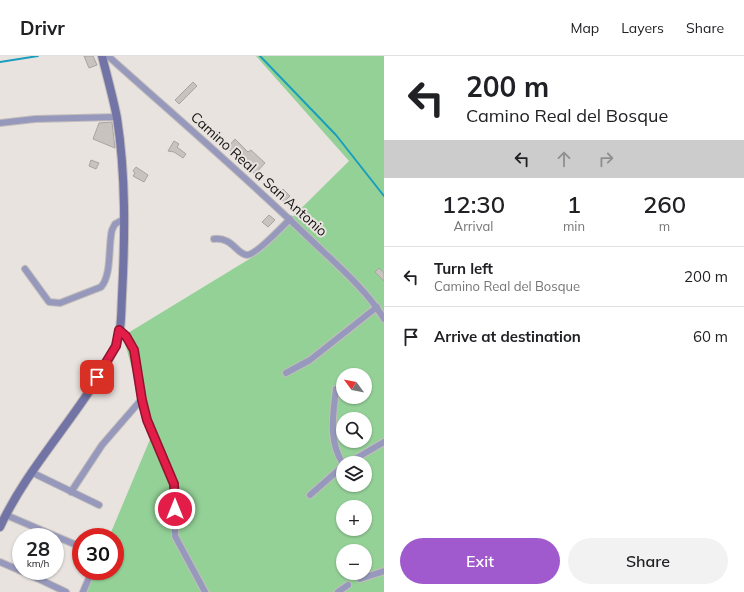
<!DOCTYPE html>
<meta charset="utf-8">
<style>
:root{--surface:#fff;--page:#f2f2f2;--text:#202124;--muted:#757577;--line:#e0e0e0;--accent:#a15ace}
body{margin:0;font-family:Mulish,sans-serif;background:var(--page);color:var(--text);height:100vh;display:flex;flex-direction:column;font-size:15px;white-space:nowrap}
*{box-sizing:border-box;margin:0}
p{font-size:13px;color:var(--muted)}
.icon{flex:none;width:22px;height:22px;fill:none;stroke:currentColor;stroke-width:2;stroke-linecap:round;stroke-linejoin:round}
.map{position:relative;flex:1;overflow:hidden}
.drawer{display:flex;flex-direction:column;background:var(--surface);width:360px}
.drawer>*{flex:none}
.hud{background:#fff;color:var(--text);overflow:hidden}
.needle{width:26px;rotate:302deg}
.buttons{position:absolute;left:336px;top:312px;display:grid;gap:8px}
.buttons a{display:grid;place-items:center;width:36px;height:36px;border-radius:50%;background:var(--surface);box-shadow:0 1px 3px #0004;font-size:20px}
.speed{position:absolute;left:12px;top:472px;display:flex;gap:8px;font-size:20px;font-weight:700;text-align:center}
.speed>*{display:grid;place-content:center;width:52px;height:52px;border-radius:50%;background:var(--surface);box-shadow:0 1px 3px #0004;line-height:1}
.speed small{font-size:10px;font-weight:400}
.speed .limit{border:6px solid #d22;background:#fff;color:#111}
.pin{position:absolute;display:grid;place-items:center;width:34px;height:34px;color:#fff;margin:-17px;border-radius:8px;box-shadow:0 2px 6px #0006}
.me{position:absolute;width:44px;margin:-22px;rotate:0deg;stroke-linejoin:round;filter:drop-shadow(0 0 3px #0008)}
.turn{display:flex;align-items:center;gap:14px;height:84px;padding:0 16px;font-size:18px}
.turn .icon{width:52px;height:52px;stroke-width:2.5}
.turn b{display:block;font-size:28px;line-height:34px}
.lanes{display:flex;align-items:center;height:38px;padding:0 16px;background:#0003;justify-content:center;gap:20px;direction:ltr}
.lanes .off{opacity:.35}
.eta{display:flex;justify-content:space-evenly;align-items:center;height:68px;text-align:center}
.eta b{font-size:24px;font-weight:600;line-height:28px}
.primary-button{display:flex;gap:8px;margin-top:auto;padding:8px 16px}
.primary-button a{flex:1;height:46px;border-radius:24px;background:var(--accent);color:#fff;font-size:16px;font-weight:600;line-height:46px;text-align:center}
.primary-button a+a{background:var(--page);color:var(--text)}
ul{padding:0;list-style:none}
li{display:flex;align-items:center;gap:12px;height:60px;padding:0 16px;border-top:1px solid var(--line)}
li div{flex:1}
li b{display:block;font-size:15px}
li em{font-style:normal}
header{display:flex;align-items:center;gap:24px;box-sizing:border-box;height:56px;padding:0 20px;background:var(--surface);border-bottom:1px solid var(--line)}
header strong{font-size:19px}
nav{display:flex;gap:22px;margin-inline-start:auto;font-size:14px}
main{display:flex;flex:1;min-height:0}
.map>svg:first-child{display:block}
.green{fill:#94d197;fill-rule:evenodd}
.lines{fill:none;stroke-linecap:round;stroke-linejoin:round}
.stream{stroke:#199ebe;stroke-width:2}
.building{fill:#c9c3c0;stroke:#a9a3a1}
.street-casing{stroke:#c3bebb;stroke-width:8}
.secondary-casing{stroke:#c3bebb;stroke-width:10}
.street{stroke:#9799bc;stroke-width:6}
.secondary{stroke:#7274a6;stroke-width:8}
.route-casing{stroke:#92132f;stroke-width:10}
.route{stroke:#e11d48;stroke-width:7}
.labels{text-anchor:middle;stroke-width:4;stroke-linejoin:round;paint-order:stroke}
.street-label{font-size:14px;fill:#161413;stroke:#e9e3e0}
</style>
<header>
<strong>Drivr</strong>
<nav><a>Map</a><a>Layers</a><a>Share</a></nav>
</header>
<main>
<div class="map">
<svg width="384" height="536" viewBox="0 0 384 536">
<rect width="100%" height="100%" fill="#e9e3e0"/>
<path class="green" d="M256 0H384V536H86L95 515H115V481H109L151 381 123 280 251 202 349 105ZM343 319H365V341H343ZM343 363H365V385H343ZM343 407H365V429H343ZM343 451H365V473H343ZM343 495H365V517H343Z"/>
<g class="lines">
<g class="stream">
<path d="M260 0 336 79 384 140"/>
<path d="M0 6 38 0"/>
</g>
</g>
<g class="building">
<path d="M84 0H93L97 9 89 12Z"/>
<path d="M193 26 197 30 179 48 175 44Z"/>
<path d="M112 66 114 84 115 92 93 83 99 67Z"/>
<path d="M209 71 221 78 215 85 205 76Z"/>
<path d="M235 83 248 96 251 94 265 107 255 118 227 92Z"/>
<path d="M174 85 179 88 177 91 186 98 183 102 174 96 168 95Z"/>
<path d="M91 104 99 107 96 113 89 110Z"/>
<path d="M136 111 148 119 144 126 133 120 135 117 133 115Z"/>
<path d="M283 133 290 140 284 146 278 139Z"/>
<path d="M269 159 275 164 268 171 262 166Z"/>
<path d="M379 212 384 217V225L375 216Z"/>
</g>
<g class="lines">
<defs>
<g id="street">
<path d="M108 0C176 61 245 120 310 183 335 207 367 234 384 263"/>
<path d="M0 67 35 63 117 61"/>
<path d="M214 183C233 181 236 198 247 199 256 199 283 170 290 163"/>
<path d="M25 213 49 246 60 247 101 231C112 219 108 190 112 174L115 168 124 163"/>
<path d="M119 274 126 280 134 294 141 344 147 364 174 428 175 480 205 536"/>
<path d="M286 317 310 304 377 251"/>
<path d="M336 333C333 360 328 384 343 408"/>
<path d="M348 407 384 386"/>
<path d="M31 416 99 449"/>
<path d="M71 436 102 389 141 344"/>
<path d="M310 439 343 410"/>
<path d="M6 459 81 491"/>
<path d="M0 506 21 515"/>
<path d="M22 515 66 536"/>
<path d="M360 523 384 515"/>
<path d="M83 536 92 515"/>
<path d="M338 536 348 529"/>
</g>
<path id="secondary" d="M0 471C30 406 84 355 115 291 122 276 121 256 122 240 125 181 126 120 117 62 113 41 107 20 102 0"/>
</defs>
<use href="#street" class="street-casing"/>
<use href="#secondary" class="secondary-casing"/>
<use href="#street" class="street"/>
<use href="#secondary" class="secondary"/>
</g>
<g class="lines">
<defs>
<path id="route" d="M97 321 116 290 119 274 126 280 134 294 142 344 147 364 174 428 175 453"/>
</defs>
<use href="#route" class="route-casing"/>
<use href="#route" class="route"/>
</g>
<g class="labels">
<g class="street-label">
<text transform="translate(259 118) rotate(42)" y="5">Camino Real a San Antonio</text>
</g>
</g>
</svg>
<div class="buttons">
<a><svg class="needle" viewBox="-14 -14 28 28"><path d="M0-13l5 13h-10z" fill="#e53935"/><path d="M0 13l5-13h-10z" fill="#757577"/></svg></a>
<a><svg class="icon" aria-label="search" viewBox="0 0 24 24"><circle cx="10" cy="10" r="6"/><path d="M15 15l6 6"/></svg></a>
<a><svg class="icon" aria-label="layers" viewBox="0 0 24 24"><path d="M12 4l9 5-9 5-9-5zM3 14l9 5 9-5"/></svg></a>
<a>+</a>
<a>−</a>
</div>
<div class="speed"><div>28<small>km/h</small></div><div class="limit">30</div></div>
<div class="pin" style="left:97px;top:321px;background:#d93025"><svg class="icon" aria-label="arrive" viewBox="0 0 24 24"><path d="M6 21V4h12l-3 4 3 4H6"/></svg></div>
<svg class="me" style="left:175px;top:453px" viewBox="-20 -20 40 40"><circle r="17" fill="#e11d48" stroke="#fff" stroke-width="3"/><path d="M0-11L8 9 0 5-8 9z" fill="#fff"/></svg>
</div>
<section class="drawer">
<div class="hud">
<div class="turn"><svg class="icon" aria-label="left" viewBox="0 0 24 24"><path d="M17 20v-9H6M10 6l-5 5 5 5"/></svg><div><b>200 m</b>Camino Real del Bosque</div></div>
<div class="lanes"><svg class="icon" aria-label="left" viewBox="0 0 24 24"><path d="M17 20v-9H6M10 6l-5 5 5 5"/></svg><svg class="icon off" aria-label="ahead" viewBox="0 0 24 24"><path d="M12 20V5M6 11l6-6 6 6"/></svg><svg class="icon off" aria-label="right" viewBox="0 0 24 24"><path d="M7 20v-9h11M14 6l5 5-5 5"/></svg></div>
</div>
<div class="eta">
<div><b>12:30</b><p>Arrival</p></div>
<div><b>1</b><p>min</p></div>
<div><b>260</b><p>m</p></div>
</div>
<ul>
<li><svg class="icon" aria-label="left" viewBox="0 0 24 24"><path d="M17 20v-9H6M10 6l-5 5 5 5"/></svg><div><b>Turn left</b><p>Camino Real del Bosque</p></div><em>200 m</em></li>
<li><svg class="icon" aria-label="arrive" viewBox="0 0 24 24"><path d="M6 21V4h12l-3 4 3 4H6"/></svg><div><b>Arrive at destination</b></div><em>60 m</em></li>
</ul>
<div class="primary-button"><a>Exit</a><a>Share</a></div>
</section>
</main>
